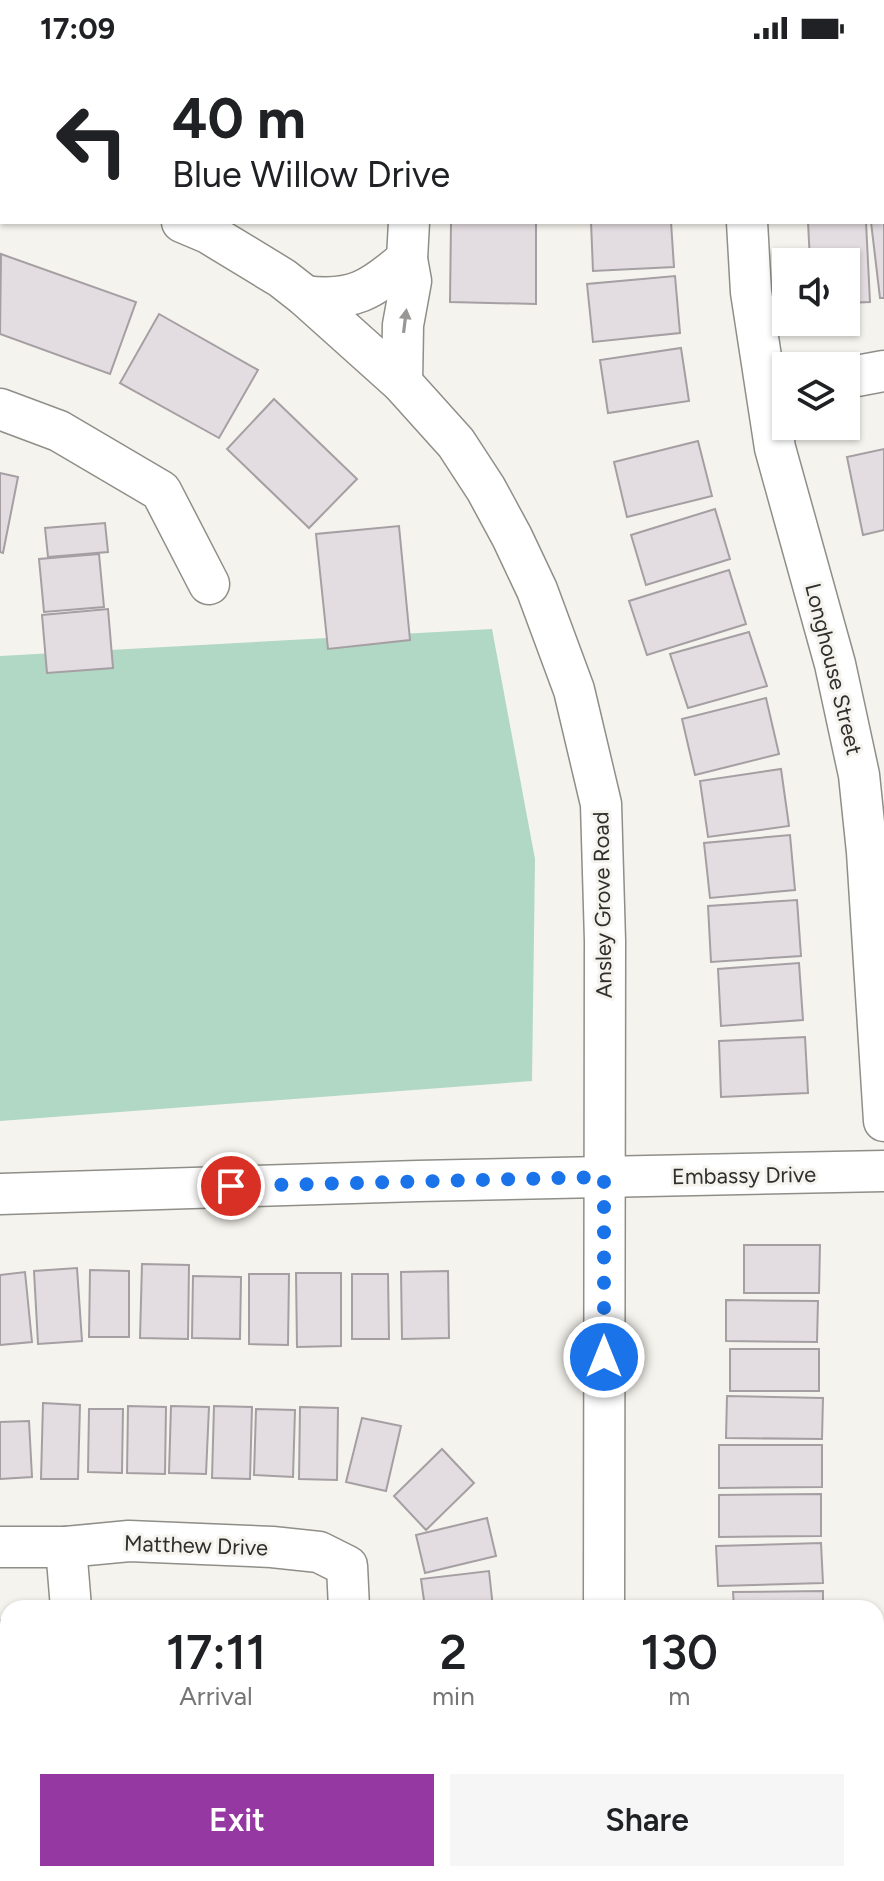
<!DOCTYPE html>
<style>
:root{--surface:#fff;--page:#f6f6f6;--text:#202124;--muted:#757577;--accent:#9538a1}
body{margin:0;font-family:Figtree,sans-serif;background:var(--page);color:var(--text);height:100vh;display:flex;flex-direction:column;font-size:30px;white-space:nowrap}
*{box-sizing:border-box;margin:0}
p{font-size:26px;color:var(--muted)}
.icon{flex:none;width:44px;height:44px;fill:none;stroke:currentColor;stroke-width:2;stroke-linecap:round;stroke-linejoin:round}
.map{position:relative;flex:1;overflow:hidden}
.drawer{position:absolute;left:0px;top:1544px;width:884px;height:282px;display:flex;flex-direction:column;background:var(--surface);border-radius:24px 24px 0 0;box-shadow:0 2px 6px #0004}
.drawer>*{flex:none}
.guide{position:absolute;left:0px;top:0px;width:884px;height:168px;box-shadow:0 2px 6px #0004;background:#fff;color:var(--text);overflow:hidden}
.fabs{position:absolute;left:772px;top:192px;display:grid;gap:16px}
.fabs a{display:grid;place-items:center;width:88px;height:88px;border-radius:0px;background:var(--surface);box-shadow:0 2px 6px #0004;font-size:40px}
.pin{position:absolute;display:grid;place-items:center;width:68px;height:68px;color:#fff;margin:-34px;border:4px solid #fff;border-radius:50%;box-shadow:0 2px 8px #0007}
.me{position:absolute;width:88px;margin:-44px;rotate:0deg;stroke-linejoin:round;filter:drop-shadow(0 0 6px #0008)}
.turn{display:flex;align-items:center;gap:28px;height:168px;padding:0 40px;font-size:36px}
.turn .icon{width:104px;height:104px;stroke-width:2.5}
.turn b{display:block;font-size:56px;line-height:68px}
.eta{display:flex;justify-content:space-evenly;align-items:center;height:136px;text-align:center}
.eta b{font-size:48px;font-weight:600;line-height:56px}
.cta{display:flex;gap:16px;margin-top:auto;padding:16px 40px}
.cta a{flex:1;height:92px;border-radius:0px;background:var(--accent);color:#fff;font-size:32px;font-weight:600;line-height:92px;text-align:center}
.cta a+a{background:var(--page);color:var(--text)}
.status{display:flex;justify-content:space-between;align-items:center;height:56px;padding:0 40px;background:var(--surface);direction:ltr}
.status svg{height:22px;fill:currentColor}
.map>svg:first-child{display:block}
.green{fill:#b0d8c4}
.building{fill:#e3dce0;stroke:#a59fa3;stroke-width:2}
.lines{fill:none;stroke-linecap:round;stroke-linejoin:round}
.minor-casing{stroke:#8f8e88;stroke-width:43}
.minor{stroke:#fff;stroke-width:40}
.oneway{fill:#989796}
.route{stroke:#1a73e8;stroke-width:14;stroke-dasharray:0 25.2}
.labels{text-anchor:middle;stroke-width:6;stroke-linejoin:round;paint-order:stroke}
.street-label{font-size:22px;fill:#302f2d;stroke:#f5f3ed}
</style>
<div class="status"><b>17:09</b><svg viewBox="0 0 49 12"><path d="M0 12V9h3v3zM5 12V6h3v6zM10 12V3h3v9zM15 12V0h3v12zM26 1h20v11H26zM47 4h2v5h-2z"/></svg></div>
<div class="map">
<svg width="884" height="1825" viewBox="0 0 884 1825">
<rect width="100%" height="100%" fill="#f5f3ed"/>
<path class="green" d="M492 573 535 803 532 1025 0 1065V600Z"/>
<g class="building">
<rect x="28" y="0" width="65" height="2"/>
<rect x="174" y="0" width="64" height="2"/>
<rect x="300" y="0" width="64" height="2"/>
<rect x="454" y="0" width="61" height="2"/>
<rect x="591" y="0" width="83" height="2"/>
<rect x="808" y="0" width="48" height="2"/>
<path d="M862 0H884V71L882 72V2Z"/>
<path d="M882 160H884V242H880L871 166H882Z"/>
<path d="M451 166H536V248L450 246Z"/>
<path d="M591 166H671L674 211 593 215Z"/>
<path d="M808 166H866L870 246 846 247V206H810Z"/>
<path d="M1 198 136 246 110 318 0 278Z"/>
<path d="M675 220 680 277 593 286 587 228Z"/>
<path d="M159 258 258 314 219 382 120 327Z"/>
<path d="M681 292 689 345 608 357 600 304Z"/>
<path d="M274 343 357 423 309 472 227 393Z"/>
<path d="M698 385 712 440 627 461 614 406Z"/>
<path d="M884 393V474L863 479 847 401Z"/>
<path d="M0 417 18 421 3 497 0 496Z"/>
<path d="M715 453 730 503 646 529 631 479Z"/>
<path d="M105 467 108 496 48 501 45 472Z"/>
<path d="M399 470 410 584 328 593 316 478Z"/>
<path d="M99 498 104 551 44 556 39 503Z"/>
<path d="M729 514 746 568 647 599 629 545Z"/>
<path d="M108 553 113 612 47 617 42 559Z"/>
<path d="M749 576 767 630 688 652 670 598Z"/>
<path d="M766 642 779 698 695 719 682 663Z"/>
<path d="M781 713 789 770 708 781 700 725Z"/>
<path d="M790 779 795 834 710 842 704 787Z"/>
<path d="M797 844 801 900 711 906 708 850Z"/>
<path d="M799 907 803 964 721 970 718 913Z"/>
<path d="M805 981 808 1037 721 1041 719 985Z"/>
<path d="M744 1189H820L819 1237H744Z"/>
<path d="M142 1208 189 1209 188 1283 140 1282Z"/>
<path d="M77 1212 82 1285 38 1288 34 1215Z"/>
<path d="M90 1214 129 1215V1281H89Z"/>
<path d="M448 1215 449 1282 402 1283 401 1216Z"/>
<path d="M25 1216 32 1286 0 1289V1219Z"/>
<path d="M296 1217H341V1290L297 1291Z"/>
<path d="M249 1218H289L288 1289 249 1288Z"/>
<path d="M352 1218H388L389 1283H352Z"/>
<path d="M193 1220 241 1221 240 1283 192 1282Z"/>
<path d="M726 1244 818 1245 817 1286 726 1285Z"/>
<rect x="730" y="1293" width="89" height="42"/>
<path d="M727 1340 823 1342 822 1383 726 1382Z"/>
<path d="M43 1347 80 1349 78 1423H41Z"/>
<path d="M128 1350 166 1351 165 1418 127 1417Z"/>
<path d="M171 1350 209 1351 206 1418 169 1417Z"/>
<path d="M214 1350 252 1351 250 1423 212 1422Z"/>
<path d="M300 1351 338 1352 337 1424 299 1423Z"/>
<path d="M89 1353H123L122 1417 88 1416Z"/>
<path d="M256 1353 295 1354 293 1421 254 1419Z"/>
<path d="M362 1362 401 1370 386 1435 346 1426Z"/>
<path d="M29 1365 32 1421 0 1423V1366Z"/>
<path d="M719 1389H822V1431L719 1432Z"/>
<path d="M442 1393 474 1427 426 1474 394 1440Z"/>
<path d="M821 1438V1480L719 1481V1439Z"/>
<path d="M487 1462 496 1500 425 1517 416 1479Z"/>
<path d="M821 1487 823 1527 718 1530 716 1490Z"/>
<path d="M489 1515 493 1552H425L421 1523Z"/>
<path d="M823 1535V1552H734L733 1536Z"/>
<path d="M8 1563V1648L0 1649V1564Z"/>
<path d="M8 1685V1725L0 1726V1686Z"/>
<path d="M8 1728V1769L0 1770V1729Z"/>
<path d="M876 1743 884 1748 876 1763Z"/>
<path d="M8 1772V1811L0 1812V1773Z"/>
<path d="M884 1796V1825H879Z"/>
<path d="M8 1814V1818H24L25 1825H0V1815Z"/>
<path d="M153 1818H212L213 1825H154Z"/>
<path d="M230 1818H285L286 1823 231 1825Z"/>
<rect x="431" y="1818" width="72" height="7"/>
<path d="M793 1818H845L842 1825H805Z"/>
</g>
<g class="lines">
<defs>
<g id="minor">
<path d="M408 0V2"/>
<path d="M126 2V0"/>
<path d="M746 2V0"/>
<path d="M0 22H2"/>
<path d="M0 107H2"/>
<path d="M182 166 208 177 282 222 305 240 402 327 456 387 486 433 512 481 537 534 574 634 601 748 605 885 604 1552"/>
<path d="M747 166 751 236 775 392 835 608 859 719 867 796 884 1065"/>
<path d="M305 240C353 246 371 234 407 203"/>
<path d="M846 322 884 315"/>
<path d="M402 327 403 269 411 225 407 203 409 166"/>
<path d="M0 353 59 375 161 435 209 528"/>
<path d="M0 1138 418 1125 884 1115"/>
<path d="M0 1491H66L129 1485 272 1491 319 1496 347 1510 349 1552"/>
<path d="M66 1491 71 1552"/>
<path d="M85 1818V1825"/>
<path d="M350 1818V1825"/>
<path d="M604 1825V1818"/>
</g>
</defs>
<use href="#minor" class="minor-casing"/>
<use href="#minor" class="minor"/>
</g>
<defs><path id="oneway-solid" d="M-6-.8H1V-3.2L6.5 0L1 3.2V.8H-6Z" transform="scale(2)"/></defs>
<use class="oneway" href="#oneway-solid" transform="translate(405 265) rotate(-83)"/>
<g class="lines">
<path class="route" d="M231 1130 604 1121V1301"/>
</g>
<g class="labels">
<g class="street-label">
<text transform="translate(834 613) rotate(76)" y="8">Longhouse Street</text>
<text transform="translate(602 849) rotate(-91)" y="8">Ansley Grove Road</text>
<text transform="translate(744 1119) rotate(-1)" y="8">Embassy Drive</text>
<text transform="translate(196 1489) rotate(2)" y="8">Matthew Drive</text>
</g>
</g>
</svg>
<div class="fabs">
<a><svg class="icon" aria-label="sound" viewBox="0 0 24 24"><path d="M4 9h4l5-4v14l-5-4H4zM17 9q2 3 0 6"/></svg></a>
<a><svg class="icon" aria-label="layers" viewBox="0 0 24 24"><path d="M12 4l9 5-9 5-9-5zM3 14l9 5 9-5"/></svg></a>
</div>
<div class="pin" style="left:231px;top:1130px;background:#d93025"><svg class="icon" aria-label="arrive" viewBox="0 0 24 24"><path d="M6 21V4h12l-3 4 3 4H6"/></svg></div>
<svg class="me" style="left:604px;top:1301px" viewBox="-20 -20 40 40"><circle r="17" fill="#1a73e8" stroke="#fff" stroke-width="3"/><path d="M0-11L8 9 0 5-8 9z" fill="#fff"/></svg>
<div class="guide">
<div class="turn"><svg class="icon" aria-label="left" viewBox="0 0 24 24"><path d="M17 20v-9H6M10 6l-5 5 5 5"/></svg><div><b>40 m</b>Blue Willow Drive</div></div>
</div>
<section class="drawer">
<div class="eta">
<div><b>17:11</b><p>Arrival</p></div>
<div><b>2</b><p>min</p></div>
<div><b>130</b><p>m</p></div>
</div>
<div class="cta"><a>Exit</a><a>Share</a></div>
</section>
</div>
